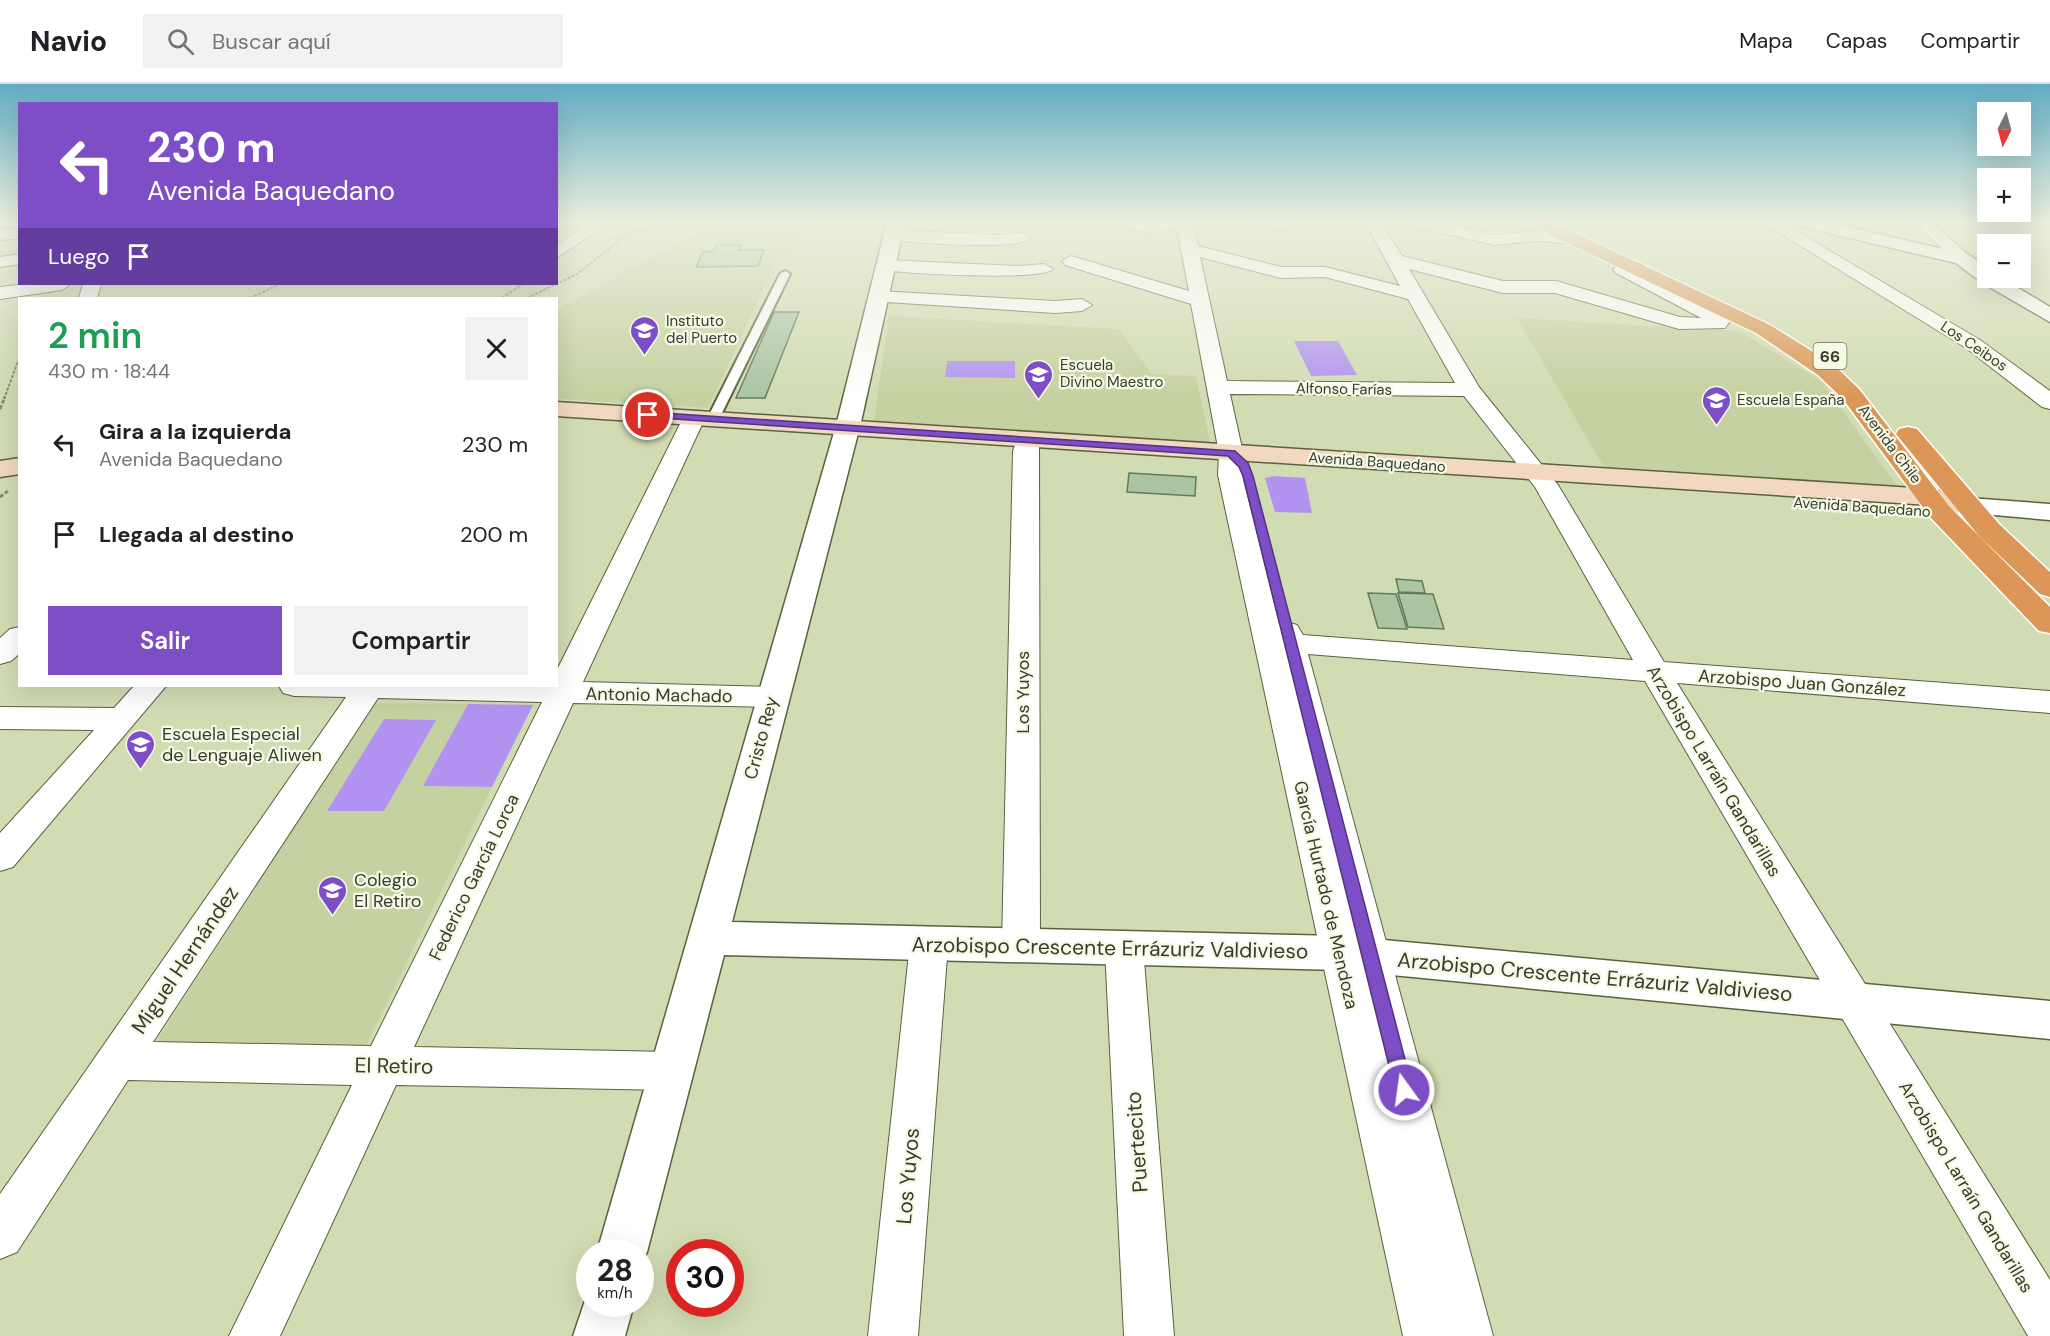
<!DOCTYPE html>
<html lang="es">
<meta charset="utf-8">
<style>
:root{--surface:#fff;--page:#f2f2f2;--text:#202124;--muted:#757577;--line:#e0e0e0;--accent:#7e4ec6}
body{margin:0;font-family:"DM Sans",sans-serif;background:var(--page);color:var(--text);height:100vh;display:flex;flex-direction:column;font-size:22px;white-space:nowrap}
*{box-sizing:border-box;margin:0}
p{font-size:20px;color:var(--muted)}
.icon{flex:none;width:33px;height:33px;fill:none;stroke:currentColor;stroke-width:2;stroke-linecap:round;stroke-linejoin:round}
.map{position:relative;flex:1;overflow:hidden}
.side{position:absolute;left:18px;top:213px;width:540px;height:390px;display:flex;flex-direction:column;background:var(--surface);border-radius:0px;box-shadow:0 6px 24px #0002}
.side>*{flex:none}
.hud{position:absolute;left:18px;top:18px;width:540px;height:183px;border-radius:0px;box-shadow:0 6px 24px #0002;background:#7e4ec6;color:#fff;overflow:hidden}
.needle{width:39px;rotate:186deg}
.buttons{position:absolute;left:1977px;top:18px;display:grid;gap:12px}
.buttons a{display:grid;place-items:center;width:54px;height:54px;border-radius:0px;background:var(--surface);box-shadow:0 6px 24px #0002;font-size:30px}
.speed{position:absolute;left:576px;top:1155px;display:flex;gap:12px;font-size:30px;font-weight:700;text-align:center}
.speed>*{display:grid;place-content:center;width:78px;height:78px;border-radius:50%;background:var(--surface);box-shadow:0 6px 24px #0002;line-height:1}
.speed small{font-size:15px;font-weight:400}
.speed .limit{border:9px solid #d22;background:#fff;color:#111}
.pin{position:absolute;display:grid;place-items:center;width:51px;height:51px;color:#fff;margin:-26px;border:3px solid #fff;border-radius:50%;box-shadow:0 2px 6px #0007}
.me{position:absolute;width:66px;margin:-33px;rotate:346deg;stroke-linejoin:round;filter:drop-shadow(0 0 4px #0008)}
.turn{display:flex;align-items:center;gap:21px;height:126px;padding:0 30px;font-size:27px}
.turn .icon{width:78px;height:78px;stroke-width:2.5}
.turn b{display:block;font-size:42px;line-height:51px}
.then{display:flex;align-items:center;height:57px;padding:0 30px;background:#0003;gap:12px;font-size:22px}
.round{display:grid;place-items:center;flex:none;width:63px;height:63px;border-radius:0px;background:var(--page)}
.headline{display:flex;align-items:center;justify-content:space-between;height:102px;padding:0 30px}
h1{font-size:36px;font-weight:600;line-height:45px;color:#1e9e55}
.cta{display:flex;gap:12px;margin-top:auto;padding:12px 30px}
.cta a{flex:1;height:69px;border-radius:0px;background:var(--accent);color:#fff;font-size:24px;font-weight:600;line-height:69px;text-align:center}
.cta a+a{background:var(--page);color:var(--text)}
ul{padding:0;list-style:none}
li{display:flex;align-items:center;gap:18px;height:90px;padding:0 30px}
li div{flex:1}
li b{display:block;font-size:22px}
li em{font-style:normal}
header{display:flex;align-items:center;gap:36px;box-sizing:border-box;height:84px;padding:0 30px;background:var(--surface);border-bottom:2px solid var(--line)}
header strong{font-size:28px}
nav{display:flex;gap:33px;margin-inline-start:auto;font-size:21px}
.search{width:420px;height:54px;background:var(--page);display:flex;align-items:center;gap:15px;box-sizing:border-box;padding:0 21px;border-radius:0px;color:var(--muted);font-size:22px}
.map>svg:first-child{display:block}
.built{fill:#c6d1a1}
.green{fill:#b393f1}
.building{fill:#abc5a3;stroke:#637b5b;stroke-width:1.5}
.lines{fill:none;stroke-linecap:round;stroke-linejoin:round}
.service-casing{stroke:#5a623e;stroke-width:4}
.minor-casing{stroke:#5a623e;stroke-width:2}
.tertiary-casing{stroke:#5a623e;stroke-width:3}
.secondary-casing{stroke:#5a623e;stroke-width:3}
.trunk-casing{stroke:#fff;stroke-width:3}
.path-far1{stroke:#858b6f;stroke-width:2;stroke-dasharray:3 1.5;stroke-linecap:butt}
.path{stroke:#858b6f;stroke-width:3;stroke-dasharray:4 2;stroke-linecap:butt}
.service{fill:#fff;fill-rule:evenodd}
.minor{fill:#fff;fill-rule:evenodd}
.tertiary{fill:#fff;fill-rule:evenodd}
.secondary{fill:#f2d8c1;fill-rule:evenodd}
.trunk{fill:#dc9758;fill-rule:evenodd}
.route{fill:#7e4ec6;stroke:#523381;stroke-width:1.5}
.labels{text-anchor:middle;stroke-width:4.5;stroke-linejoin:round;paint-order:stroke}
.far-poi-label{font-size:15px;fill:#393c2c;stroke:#f5fae6;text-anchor:start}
.far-street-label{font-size:15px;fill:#393c2c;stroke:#f5fae6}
.shield{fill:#f5fae6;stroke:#717564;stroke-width:1.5}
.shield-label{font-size:16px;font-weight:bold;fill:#393c2c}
.street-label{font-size:18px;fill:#393c2c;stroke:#f5fae6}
.poi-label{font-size:18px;fill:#393c2c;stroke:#f5fae6;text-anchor:start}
.near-street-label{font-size:21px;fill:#393c2c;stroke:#f5fae6}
</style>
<header>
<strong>Navio</strong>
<div class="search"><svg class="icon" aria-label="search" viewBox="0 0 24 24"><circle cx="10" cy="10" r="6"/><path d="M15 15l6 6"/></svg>Buscar aquí</div>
<nav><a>Mapa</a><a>Capas</a><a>Compartir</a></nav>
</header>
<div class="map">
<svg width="2050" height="1252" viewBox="0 0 2050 1252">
<rect width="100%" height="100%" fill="#d2dcb3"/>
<g class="built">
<path d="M718 138H823L776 179 708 324 557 315 556 226Z"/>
<path d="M889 232 1119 245 1152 290 1196 292 1210 358 874 338Z"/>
<path d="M1517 234 1740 247 1821 297 1900 406 1605 385Z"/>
<path d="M374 619 468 620 423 702 492 703 366 962 155 960Z"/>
</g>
<g class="green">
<path d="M1294 257H1338L1357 291 1311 292Z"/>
<path d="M947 277H1015V294L945 293Z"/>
<path d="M1274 392 1305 394 1312 429 1275 428 1265 394Z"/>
<path d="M468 620 533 621 492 703 423 702Z"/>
<path d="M384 635 436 636 384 727H327Z"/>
</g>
<g class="building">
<path d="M740 138H792L783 144Z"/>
<path d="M717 161H741L739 166H764L758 182 696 183 703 168 714 167Z"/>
<path d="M774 228H799L765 314H736Z"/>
<path d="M1129 389 1196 393 1195 412 1127 408Z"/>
<path d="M1396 495 1422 497 1425 509 1399 508Z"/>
<path d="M1368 509 1396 510 1407 545 1378 544Z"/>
<path d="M1398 509 1433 510 1444 545 1408 543Z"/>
</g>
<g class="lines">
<defs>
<path id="service" d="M785 187 790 190 719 335 709 338 707 335 780 190Z"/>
<g id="minor">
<path d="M592 138H611L556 174V161Z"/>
<path d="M1121 138H1192L1198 162 1281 183H1325L1400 202 1365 138H1381L1402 172 1503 197H1556L1680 233 1701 234 1616 189 1613 185 1622 180 1638 179 1641 183 1639 186 1728 232 1731 236 1725 244 1679 245 1555 209H1503L1409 185 1479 303 1558 401 1664 578 2050 607V629L1677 599 2050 1196V1252H2028L1645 597 1308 570 1493 1252H1403L1218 391 1219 369 1191 220 1065 181 1062 177 1071 172 1189 207 1177 144 1153 150 1123 142ZM1200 173 1281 194 1325 193 1408 215 1455 299 1227 297ZM1230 310 1464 312 1535 403 1633 576 1303 551 1297 541 1287 538 1279 540 1242 391 1243 369Z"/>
<path d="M1256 138H1295L1282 146 1258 142Z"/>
<path d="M1410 138H1438L1494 151 1537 147 1574 150 1583 155 1574 160 1537 157 1494 161 1412 142Z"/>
<path d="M1762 138H1781L1980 256 2050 307V325L2042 323 1966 264Z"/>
<path d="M1915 138H1932L1968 171 1971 175 1968 179H1956Z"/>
<path d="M20 144V154L0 156V146Z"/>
<path d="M892 146 999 151 1022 149 1031 154C1021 167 905 159 886 155L883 151 886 147Z"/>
<path d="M20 170V180L0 183V173Z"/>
<path d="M885 176 1019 182 1044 180 1053 185C1045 197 899 190 879 185L876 181 879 177Z"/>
<path d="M27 200H71L62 206 0 215V203Z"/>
<path d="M83 200H101L97 214H79Z"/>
<path d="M878 207 1055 217 1082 215 1092 221 1082 227 1055 229 871 217 868 213Z"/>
<path d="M694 327 702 329 705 334 583 598 772 603 783 606 788 613 783 620 772 623 573 619 414 963 671 968 686 973 692 987 686 1001 671 1006 396 1001 280 1252H229L352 1001 128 996 17 1168 0 1175V1110L346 613 294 612 283 609 279 602H556V588L683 334 686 329ZM378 614 542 618 371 962 153 958Z"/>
<path d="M1027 348 1035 350 1039 355 1040 861 1035 872 1021 877 1007 872 1002 861 1013 367 1019 350Z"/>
<path d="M20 543V569L11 577 0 580V554L10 545Z"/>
<path d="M134 602H166L13 783 0 787V749L94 646 0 645V623L114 624Z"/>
<path d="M929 844 943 849 948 860 918 1252H868L910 860 915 849Z"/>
<path d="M1124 848 1138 853 1143 864 1174 1252H1124L1105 864 1110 853Z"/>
</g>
<g id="tertiary">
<path d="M887 138H905L861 338 732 838 1340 852 2050 917V955L1340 886 724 871 647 1168 640 1184V1168H597L837 338Z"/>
<path d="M1796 138H1826L1969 171 1988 184V194H2001L2050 223V238L1981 198 1956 179 1799 142Z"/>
<path d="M1969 414 2050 420V436L1960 428 1956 422 1960 416Z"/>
<path d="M590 1202V1220H634L625 1252H573Z"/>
</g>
<g id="secondary">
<path d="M556 318 1930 405 1978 416 1982 422 1978 428 1969 430 1930 421 556 332Z"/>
<path d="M20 374V390L0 393V377Z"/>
</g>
<g id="trunk">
<path d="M1529 138H1552L1770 241 1834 281 1859 305 1949 422 2050 523V549L2039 547 1931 434 1843 315 1818 291 1756 249 1532 142Z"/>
<path d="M1908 343 1917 345 1999 440 2050 488V513L2040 510 1979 452 1896 350 1899 345Z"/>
</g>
</defs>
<use href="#service" class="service-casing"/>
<use href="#minor" class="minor-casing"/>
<use href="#tertiary" class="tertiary-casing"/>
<use href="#secondary" class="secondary-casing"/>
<use href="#trunk" class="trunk-casing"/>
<g class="path-far1">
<path d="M612 155 671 138"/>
<path d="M250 214 280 200"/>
<path d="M502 214 523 200"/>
<path d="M527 214 577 190 624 153"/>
<path d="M4 315 20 272"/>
</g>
<g class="path">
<path d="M0 325 5 313"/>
<path d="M0 413 9 406"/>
</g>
<use href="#service" class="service"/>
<use href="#minor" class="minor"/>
<use href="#tertiary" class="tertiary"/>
<use href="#secondary" class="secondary"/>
<use href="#trunk" class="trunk"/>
</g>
<linearGradient id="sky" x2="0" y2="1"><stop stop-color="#62acc4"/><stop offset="0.44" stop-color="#ebefdd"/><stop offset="1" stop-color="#ebefdd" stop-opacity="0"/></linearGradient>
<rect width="2050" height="313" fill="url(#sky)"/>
<path class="route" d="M648 328 1235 367 1248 379 1253 392 1413 1006 1410 1012 1404 1015 1397 1012 1395 1006 1243 392 1239 383 1228 372 644 333 643 331Z"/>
<defs>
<symbol id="school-pin" viewBox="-11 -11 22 30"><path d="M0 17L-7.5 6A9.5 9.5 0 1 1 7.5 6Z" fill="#7e4ec6" stroke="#f5fae6"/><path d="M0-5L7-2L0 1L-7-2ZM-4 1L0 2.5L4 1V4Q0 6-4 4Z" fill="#fff"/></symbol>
</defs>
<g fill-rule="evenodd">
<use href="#school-pin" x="628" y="230" width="33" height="45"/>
<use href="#school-pin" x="1022" y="274" width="33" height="45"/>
<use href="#school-pin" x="1700" y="300" width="33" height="45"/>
<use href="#school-pin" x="124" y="644" width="33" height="45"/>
<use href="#school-pin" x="316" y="790" width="33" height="45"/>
</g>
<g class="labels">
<g class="far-poi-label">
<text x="666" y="242">Instituto<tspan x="666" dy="17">del Puerto</tspan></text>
<text x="1060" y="286">Escuela<tspan x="1060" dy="17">Divino Maestro</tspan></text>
<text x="1737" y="321">Escuela España</text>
</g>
<g class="far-street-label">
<text transform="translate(1974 262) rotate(34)" y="5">Los Ceibos</text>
<text transform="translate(1344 305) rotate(1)" y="5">Alfonso Farías</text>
<text transform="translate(1890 360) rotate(53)" y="5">Avenida Chile</text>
<text transform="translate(1377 378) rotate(4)" y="5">Avenida Baquedano</text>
<text transform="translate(1862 423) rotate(4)" y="5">Avenida Baquedano</text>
</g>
<rect class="shield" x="1813.5" y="259" width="33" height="26" rx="4.5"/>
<g class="shield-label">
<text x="1830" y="278">66</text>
</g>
<g class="street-label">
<text transform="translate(1802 599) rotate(4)" y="6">Arzobispo Juan González</text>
<text transform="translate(1023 608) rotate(-90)" y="6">Los Yuyos</text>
<text transform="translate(659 611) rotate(1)" y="6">Antonio Machado</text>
<text transform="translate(761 654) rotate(-75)" y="6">Cristo Rey</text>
<text transform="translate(1714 687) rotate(59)" y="6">Arzobispo Larraín Gandarillas</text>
<text transform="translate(474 793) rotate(-64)" y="6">Federico García Lorca</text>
<text transform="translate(1326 811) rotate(77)" y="6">García Hurtado de Mendoza</text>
<text transform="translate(1966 1103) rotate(59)" y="6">Arzobispo Larraín Gandarillas</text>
</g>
<g class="poi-label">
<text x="162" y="656">Escuela Especial<tspan x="162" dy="21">de Lenguaje Aliwen</tspan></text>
<text x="354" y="802">Colegio<tspan x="354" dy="21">El Retiro</tspan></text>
</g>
<g class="near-street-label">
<text transform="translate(1110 864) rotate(1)" y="7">Arzobispo Crescente Errázuriz Valdivieso</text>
<text transform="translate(185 876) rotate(-56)" y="7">Miguel Hernández</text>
<text transform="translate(1595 893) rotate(5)" y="7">Arzobispo Crescente Errázuriz Valdivieso</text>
<text transform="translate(394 982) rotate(1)" y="7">El Retiro</text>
<text transform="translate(1137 1058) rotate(-94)" y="7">Puertecito</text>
<text transform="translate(908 1092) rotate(-85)" y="7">Los Yuyos</text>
</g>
</g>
</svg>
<div class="buttons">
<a><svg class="needle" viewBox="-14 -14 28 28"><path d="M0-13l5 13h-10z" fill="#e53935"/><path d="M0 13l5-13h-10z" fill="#757577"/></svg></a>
<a>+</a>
<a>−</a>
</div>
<div class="speed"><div>28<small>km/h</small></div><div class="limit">30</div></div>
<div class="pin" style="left:648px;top:331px;background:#d93025"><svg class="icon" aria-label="arrive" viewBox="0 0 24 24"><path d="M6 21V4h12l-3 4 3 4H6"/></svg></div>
<svg class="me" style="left:1404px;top:1006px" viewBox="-20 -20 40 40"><circle r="17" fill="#7e4ec6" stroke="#fff" stroke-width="3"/><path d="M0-11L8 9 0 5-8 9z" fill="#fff"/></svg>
<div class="hud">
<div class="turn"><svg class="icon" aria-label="left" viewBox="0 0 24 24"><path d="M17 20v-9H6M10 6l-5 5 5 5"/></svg><div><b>230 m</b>Avenida Baquedano</div></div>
<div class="then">Luego<svg class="icon" aria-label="arrive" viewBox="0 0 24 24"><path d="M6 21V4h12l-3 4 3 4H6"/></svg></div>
</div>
<section class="side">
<div class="headline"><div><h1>2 min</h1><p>430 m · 18:44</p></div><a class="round"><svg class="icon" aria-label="close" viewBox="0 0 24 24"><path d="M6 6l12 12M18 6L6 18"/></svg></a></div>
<ul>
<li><svg class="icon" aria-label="left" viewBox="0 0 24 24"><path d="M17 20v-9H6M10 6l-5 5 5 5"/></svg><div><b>Gira a la izquierda</b><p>Avenida Baquedano</p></div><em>230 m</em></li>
<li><svg class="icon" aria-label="arrive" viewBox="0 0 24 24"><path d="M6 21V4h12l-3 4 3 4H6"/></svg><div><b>Llegada al destino</b></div><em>200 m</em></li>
</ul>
<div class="cta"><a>Salir</a><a>Compartir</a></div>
</section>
</div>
